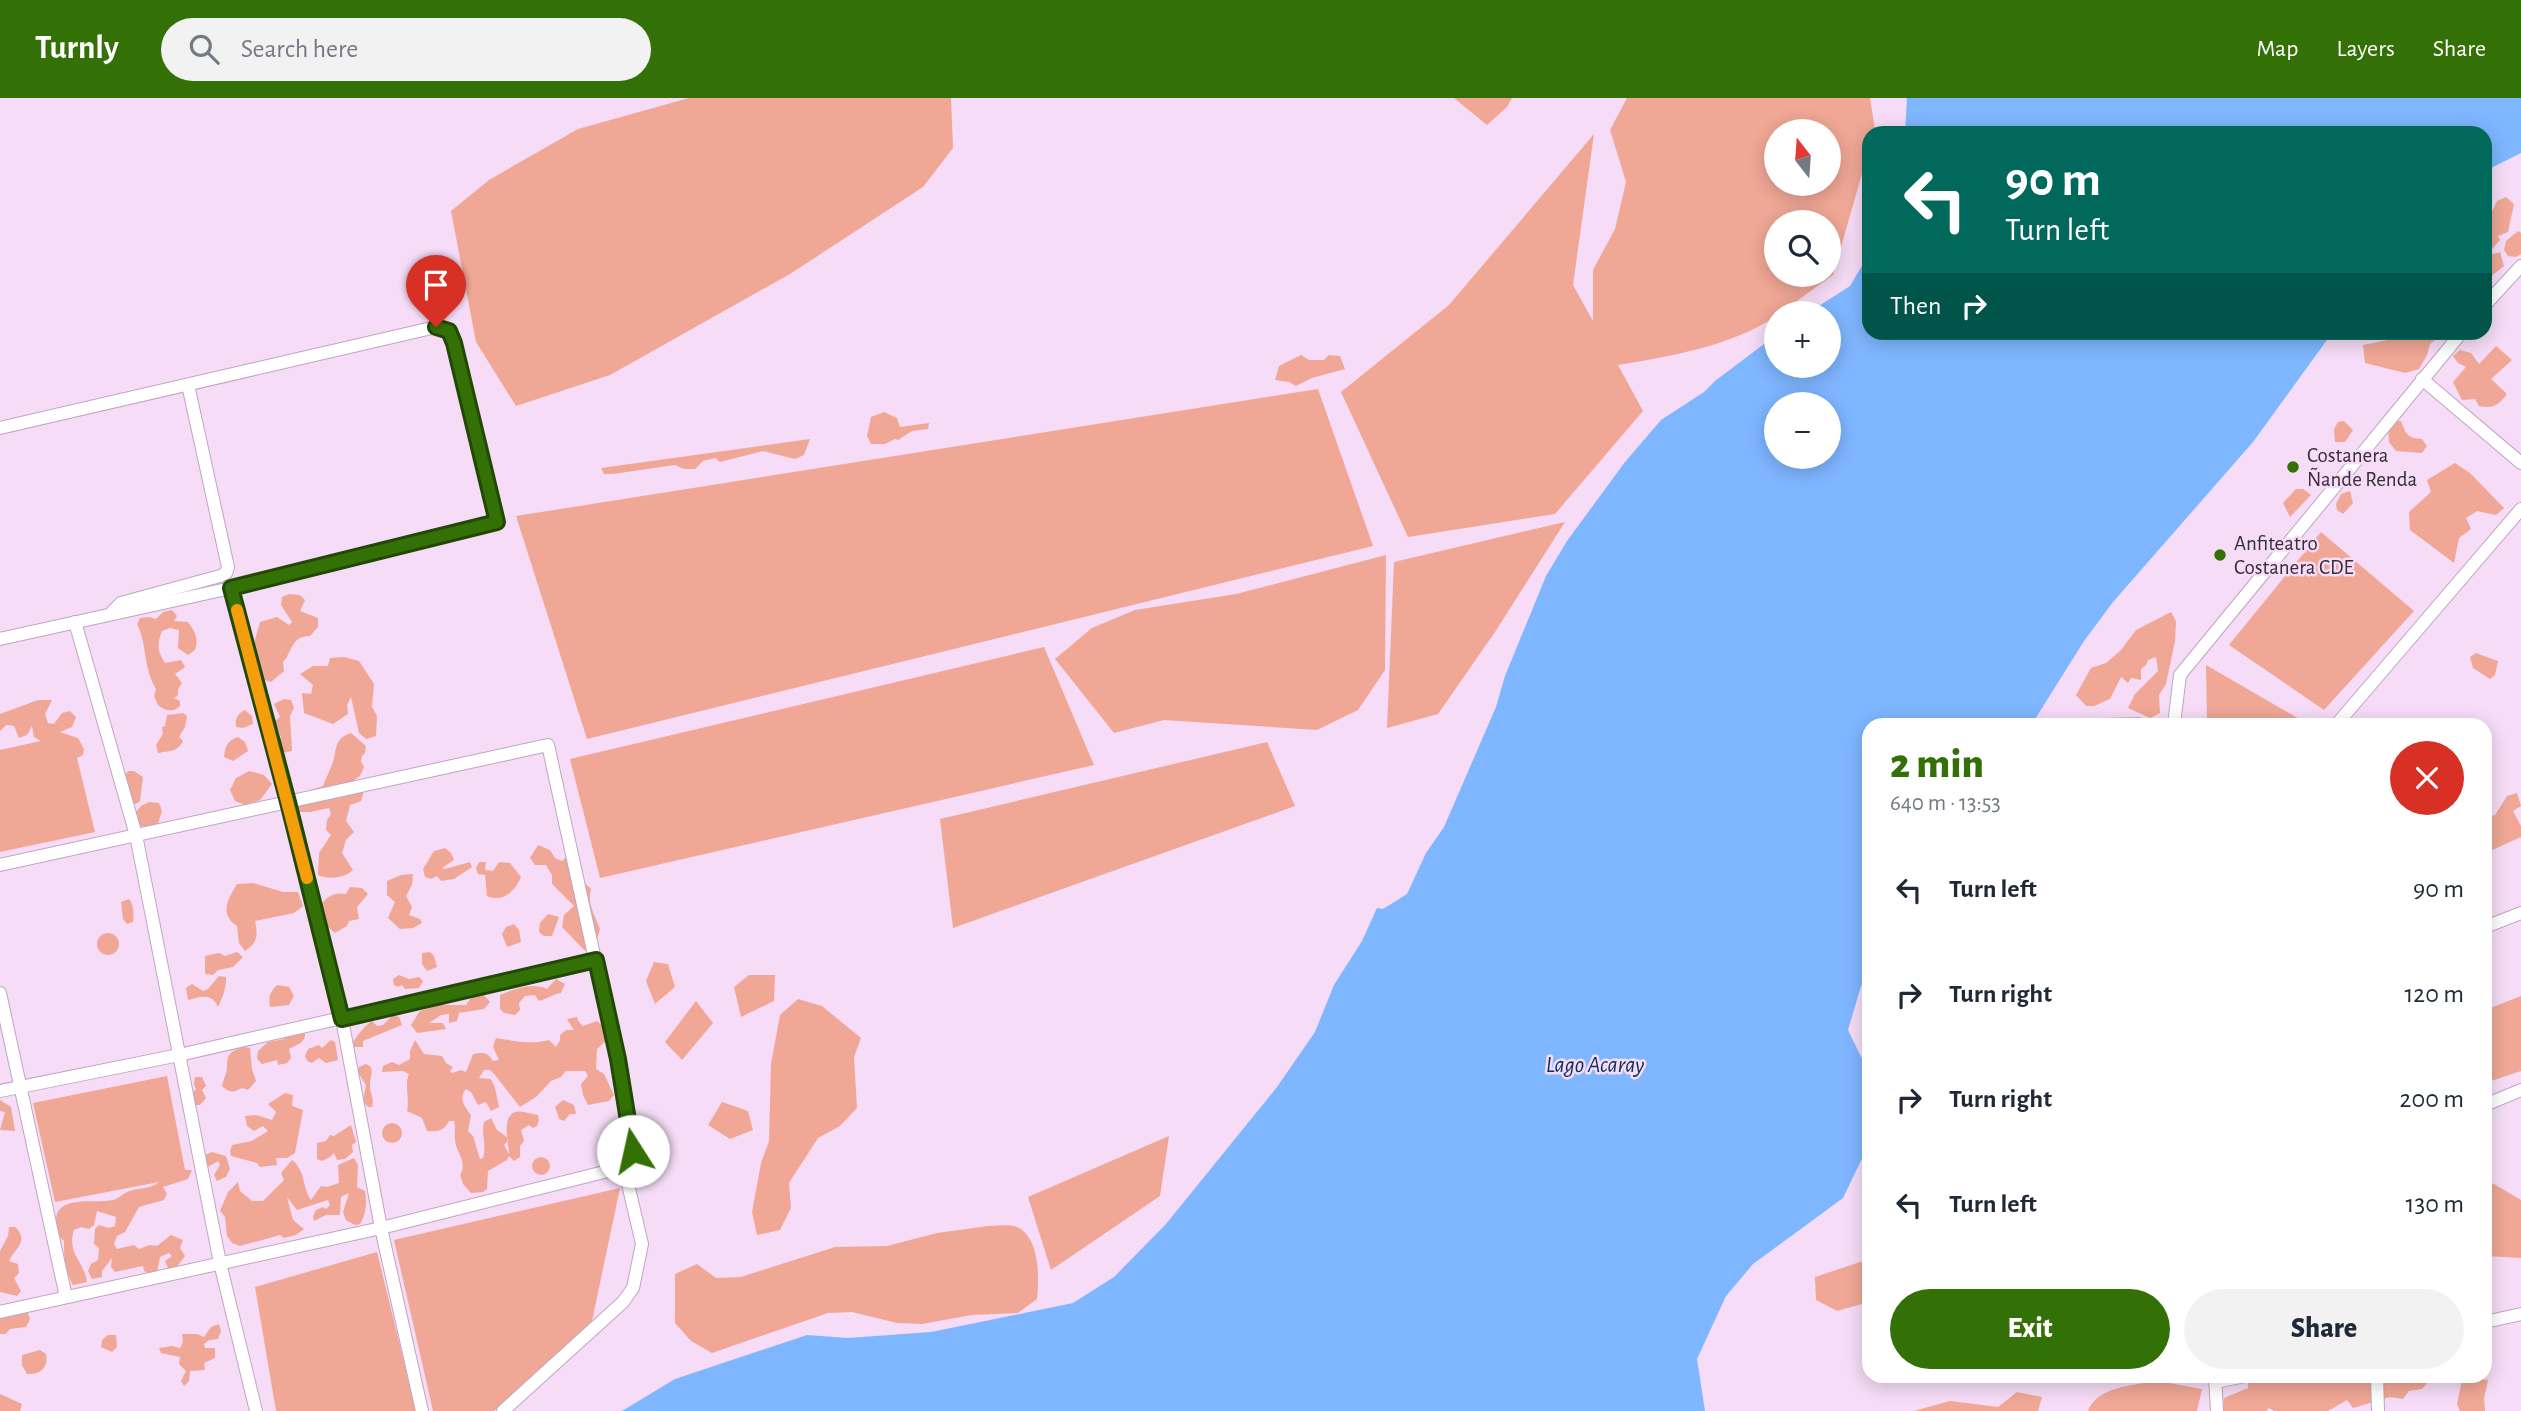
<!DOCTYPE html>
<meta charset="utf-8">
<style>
:root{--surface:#fff;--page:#f2f2f3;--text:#1f2937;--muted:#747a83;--accent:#337107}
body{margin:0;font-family:"Alegreya Sans",sans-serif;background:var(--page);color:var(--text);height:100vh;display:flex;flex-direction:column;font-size:26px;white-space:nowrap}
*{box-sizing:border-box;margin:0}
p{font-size:23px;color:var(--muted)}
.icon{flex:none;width:38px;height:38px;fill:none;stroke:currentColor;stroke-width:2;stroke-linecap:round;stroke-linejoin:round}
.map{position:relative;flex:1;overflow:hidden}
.sheet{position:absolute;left:1862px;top:620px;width:630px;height:665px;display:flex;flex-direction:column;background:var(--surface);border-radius:21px;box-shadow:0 4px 18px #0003}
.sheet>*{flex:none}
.banner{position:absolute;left:1862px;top:28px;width:630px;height:214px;border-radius:21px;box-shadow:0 4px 18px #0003;background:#00695c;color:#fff;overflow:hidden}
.needle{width:46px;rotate:343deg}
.tools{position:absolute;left:1764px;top:21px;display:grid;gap:14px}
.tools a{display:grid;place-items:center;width:77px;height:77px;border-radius:50%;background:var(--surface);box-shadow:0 4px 18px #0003;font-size:35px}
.pin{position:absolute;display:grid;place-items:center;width:60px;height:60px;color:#fff;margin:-72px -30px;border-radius:50% 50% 50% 0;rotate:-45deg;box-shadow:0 0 7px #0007}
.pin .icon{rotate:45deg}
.me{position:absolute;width:77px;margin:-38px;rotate:350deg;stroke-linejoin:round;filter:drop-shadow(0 0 5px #0008)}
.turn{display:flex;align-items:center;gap:24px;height:147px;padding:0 28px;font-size:32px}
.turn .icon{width:91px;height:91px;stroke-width:2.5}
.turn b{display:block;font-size:49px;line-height:60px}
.then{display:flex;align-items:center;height:66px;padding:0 28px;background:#0003;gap:14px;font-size:26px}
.round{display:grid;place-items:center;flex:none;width:74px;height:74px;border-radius:37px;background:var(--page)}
.summary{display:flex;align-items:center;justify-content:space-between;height:119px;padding:0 28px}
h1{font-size:42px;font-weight:800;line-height:52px;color:var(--accent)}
.action{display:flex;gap:14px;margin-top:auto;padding:14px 28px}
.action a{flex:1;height:80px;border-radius:42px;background:var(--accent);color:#fff;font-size:28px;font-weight:800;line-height:80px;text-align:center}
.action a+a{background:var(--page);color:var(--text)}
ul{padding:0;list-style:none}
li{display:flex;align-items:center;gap:21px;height:105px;padding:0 28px}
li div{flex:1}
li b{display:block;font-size:26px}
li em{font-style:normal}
header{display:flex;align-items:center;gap:42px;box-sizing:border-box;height:98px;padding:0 35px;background:var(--accent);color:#fff}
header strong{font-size:33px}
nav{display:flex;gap:38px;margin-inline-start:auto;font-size:24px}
.search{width:490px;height:63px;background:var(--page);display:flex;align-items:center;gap:18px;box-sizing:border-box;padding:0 24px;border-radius:38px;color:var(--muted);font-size:26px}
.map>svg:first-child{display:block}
.green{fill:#f0a796;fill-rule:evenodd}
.water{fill:#7eb6ff;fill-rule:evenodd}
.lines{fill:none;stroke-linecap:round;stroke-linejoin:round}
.street-casing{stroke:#bea6c0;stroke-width:14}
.street{stroke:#fff;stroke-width:12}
.route-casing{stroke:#214905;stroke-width:18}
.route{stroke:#337107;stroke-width:12}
.slow{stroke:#f59e0b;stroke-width:12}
.poi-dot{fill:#337107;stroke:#f6dcf7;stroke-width:2.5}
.labels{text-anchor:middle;stroke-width:5;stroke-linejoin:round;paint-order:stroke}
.poi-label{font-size:21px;fill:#372e38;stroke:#f6dcf7;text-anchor:start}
.water-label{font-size:23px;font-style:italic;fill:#0a305d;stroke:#f6dcf7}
</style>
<header>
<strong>Turnly</strong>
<div class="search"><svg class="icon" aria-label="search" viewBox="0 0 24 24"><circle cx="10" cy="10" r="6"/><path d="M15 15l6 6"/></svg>Search here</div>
<nav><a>Map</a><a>Layers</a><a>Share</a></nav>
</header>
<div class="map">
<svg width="2521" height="1313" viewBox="0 0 2521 1313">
<rect width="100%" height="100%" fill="#f6dcf7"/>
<g class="green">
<path d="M689 0H951L953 50 923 89 790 176 610 277 516 308 476 244 451 113 489 82 578 31Z"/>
<path d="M1454 0H1512L1507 9 1487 27Z"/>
<path d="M1627 0H1870L1875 32 1874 35H1869V51L1833 177 1780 215H1776V218C1735 247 1668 259 1618 267L1643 313 1555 416 1408 439 1341 294 1449 207 1594 36 1573 187 1593 223V172L1615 131 1626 84 1610 32ZM1829 33V86H1776V33ZM1829 124V177H1776V124Z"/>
<path d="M2506 99 2514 106 2508 134 2498 138 2500 142 2492 151 2485 152V129L2497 103Z"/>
<path d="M2518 133 2521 135V156L2516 159 2508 158 2504 152 2506 143Z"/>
<path d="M2500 154 2504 168 2485 183V164L2490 157Z"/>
<path d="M2388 235H2446L2441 242 2436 241 2430 246 2427 257 2419 271 2405 275 2365 265 2363 247 2393 241Z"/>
<path d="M2496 248 2512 262 2491 281 2507 296C2499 307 2492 311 2479 308L2475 301 2462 302 2453 284 2466 269 2458 265 2453 258 2460 252 2471 255 2479 266Z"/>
<path d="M1301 257 1309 262H1324L1329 257 1340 258 1345 271 1312 280 1296 288 1289 284 1275 282 1279 268Z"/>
<path d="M1318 291 1373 448 587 641 516 418Z"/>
<path d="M884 314 897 320 900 329 929 325 928 331 912 333 898 342 895 341 885 346H871L867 338 871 319Z"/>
<path d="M2344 323 2353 332 2345 344H2335L2334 331 2338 324Z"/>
<path d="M2393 323H2401C2406 337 2408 340 2422 341L2427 348 2422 355 2396 353 2389 344 2388 328Z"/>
<path d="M810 341 804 357 795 361 763 353 720 364 715 360 703 363 695 371H684L675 367 613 376H604L601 370Z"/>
<path d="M2455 365 2470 375 2504 410 2496 417 2477 413 2466 420 2471 431 2459 440 2454 465 2410 432 2409 414 2431 394 2427 382Z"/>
<path d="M2296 391H2303L2311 397 2290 419 2283 405Z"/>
<path d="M2350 393 2353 405 2343 416 2337 412 2336 406 2341 396Z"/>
<path d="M1565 424 1495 534 1438 616 1387 630 1394 464Z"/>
<path d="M2321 434 2414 513 2324 612 2229 547Z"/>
<path d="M1386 457 1385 572 1358 612 1317 632 1164 622 1114 635 1055 561 1092 530 1135 512 1236 496Z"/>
<path d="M289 496 300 497 305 502 300 513 318 520V529L310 538C291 538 293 553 283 564L284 573 271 584 262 581 254 545 260 524 277 519 289 527 292 524 281 507 282 499Z"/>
<path d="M172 512 177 518 174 523 188 524C195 533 199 541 195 552L188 557 178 550 179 532 170 530 162 533C157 546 157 553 165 565L181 562 185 569 175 576 182 585 178 591V597L174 600 180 603V608C173 615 165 613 158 607L154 598 156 591C143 569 147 545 137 526L140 520 149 519 156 521 163 514Z"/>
<path d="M2171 514 2176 523 2175 543 2166 586 2159 597 2160 615 2150 620 2128 610 2135 596 2158 573 2156 559 2148 562 2146 567 2141 571V582L2131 580 2128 585 2121 579 2110 601 2094 608H2086L2076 597 2091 570 2106 565 2121 552 2136 532Z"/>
<path d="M1044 549 1094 667 600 780 570 661Z"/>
<path d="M2476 555 2498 563 2495 577 2490 581 2473 570 2470 559Z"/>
<path d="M344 559 359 563 374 586 372 609 377 618 376 638 366 641 359 635 351 599 347 607 348 616 333 626 304 615 302 595 311 596 313 587 300 576 313 568H328L330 560Z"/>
<path d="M2206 567 2308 626H2207Z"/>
<path d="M284 601 291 602 294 610 290 618 292 653 282 655 278 648 281 639 275 623 280 619 274 606Z"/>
<path d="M38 602H52L45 616 48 625 54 626 62 615 70 613 76 619 72 629 60 634 78 640 84 651 83 657 77 660 95 734 0 754V652L41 643 34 639 32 628 27 637 19 640 14 628 6 627 0 633V616Z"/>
<path d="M245 612 252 618 253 626 243 630 236 629C235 620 237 616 245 612Z"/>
<path d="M183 615 187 618 185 629 179 639 183 643C178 654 169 653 158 655L156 647 163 636 162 629 165 628 167 617Z"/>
<path d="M2140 619 2143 626H2096L2105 620Z"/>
<path d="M351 635 366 648 365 655 362 658 361 663 364 669 360 678 354 682 364 692 361 703 350 707 346 723 354 734 346 742 342 755 353 772C345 780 328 782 318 777L319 755 331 737 326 732 327 722 331 716 329 710 310 714H300L294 706 299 696 323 688C326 680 330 672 333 664 337 651 334 640 351 635Z"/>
<path d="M238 639 245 644 248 653 233 663 224 659C225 648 227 643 238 639Z"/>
<path d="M1267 644 1295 708 953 830 940 721Z"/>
<path d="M128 673H134L143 679 140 703 136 706 130 704 123 680Z"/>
<path d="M249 673 264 677 272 686 260 702 245 707 235 703 230 692 236 680Z"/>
<path d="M2517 695 2521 708 2513 713 2521 728V739L2490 753 2485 751 2486 719 2495 717 2507 698Z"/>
<path d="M149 704 159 705 162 713 157 729 139 728 135 715 141 708Z"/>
<path d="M538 747 550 752 555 760 562 763 568 757 582 783 591 791C587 808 595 816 600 831L593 854 584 852 562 829 564 817 574 808 552 786V777L546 767H535L530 760Z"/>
<path d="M445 750 451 755 454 762 442 770 445 771 470 764 472 769 454 781 441 783 437 778 431 781 425 779 423 771 434 753Z"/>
<path d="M479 764H486L485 772 493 773 499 764 510 765 521 779C515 793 503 805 487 798L485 777 478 776 476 770Z"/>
<path d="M413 776 412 787 406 798 412 809 409 817 420 821 422 825 413 830 400 831 388 820 395 804 387 797V783L401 777Z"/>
<path d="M253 785 283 794H298L303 808 294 815 255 823C258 838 258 844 245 853L239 845 237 828C219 816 228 801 237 786Z"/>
<path d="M350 789 362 790 368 796 357 809 359 821 349 823 347 828 335 835C324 827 322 820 321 806 329 798 334 794 346 796Z"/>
<path d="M129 801C134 807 134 817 133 824L127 826 123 821 121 804Z"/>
<path d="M548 816 559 819 552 838H544L539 834 540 825Z"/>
<path d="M514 826 519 832 521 844 507 849 502 836 506 829Z"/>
<circle cx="108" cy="846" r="11"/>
<path d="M237 854 243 859 233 869 218 872 213 877 205 876V858L219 855 225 858Z"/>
<path d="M430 854 434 858 437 869 427 873 422 866V855Z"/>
<path d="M654 864 668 866 675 889 655 906 646 883Z"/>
<path d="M399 877 409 881 419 879 423 883 419 890 405 891 402 887 398 889 394 887 393 881Z"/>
<path d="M749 877H775L774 903 741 919 734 889Z"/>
<path d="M219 878 226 879C226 892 223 898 218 909 212 894 200 899 188 902L186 890 192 886 203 893 208 891Z"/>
<path d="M556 881 565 886 561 895C552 896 548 901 539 903L535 897 525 898 519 905 520 912 515 917 504 915 500 911V897C514 891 532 884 547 891Z"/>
<path d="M277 887 289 889 294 898 289 907 270 909C268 899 270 894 277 887Z"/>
<path d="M483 896 490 904 484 911 459 915 457 923 449 925V916L441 917 429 925H443L446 931 417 935 411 927 420 913 439 907H466L470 901Z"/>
<path d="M2521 898V973L2485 985V912Z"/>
<path d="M798 901 822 908 861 940 854 959 857 1010 840 1028 818 1040 789 1085 791 1110 780 1132 757 1137 752 1114 761 1065 769 1043 771 966 780 917Z"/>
<path d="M696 903 713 925 682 962 665 944Z"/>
<path d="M393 917 399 919 402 927 363 943V949H354L353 944C358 937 364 928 372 923L377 928 383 927Z"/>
<path d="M577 919 578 923 583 928 597 923 604 929 608 941 597 951 596 971 604 976 614 997 609 1003 588 1007 583 997 581 986 588 978 585 973H566L561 979 551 983 536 999 520 1009 495 977 490 972H484L479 980 491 981 495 990 499 1009 491 1013 486 1004 478 1007 471 994 466 991C458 1000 465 1009 471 1017L468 1033 473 1038 480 1061 483 1060C487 1048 481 1036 484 1024L491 1020 497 1032 507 1039V1044L504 1047 509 1056C509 1046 501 1019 515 1014 520 1012 532 1016 538 1017L539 1022 537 1028 533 1030 529 1027 521 1032 524 1043 520 1048V1059L514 1063 509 1058 507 1062 488 1073 487 1091 483 1094 471 1095 463 1086 460 1077C468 1063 456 1055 455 1042 454 1035 456 1030 454 1023H449C444 1033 437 1034 427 1033L422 1020 407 1013C410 1000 404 987 409 976L403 973 382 974 383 968 392 964 399 967 410 961V953L415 942 424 956 442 958 446 965 453 969 450 973 452 975 461 972 466 974 473 956C483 954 488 954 493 963L499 962 493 949 496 940C514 943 532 947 549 942L556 949 560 942V937L566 932H574L567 921Z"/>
<path d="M305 934C306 945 298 946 289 951L291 960 287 965 278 967 277 962 262 966 257 961 258 953 268 944 284 941 287 936Z"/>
<path d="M331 942 335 944 338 962 326 965 319 960 312 965 307 963 305 958 308 951 319 947 322 950Z"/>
<path d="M243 949 250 950 252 971 256 983 248 992 242 990C233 995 230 995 222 988 223 982 226 977 227 971 227 956 229 954 243 949Z"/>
<path d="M366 966 371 969C373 977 370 979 370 986 369 995 375 999 372 1009H368L363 1003 366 987 357 973 359 969Z"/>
<path d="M167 978 185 1072H192L188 1081 163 1089 167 1096 164 1102 139 1109 125 1134 117 1138 114 1146 117 1151 134 1147 139 1151 150 1147 157 1148 171 1137 183 1142 180 1150 185 1158 176 1170H168L165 1163 172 1158 169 1155 160 1159 157 1175 150 1176 144 1173 143 1168 115 1174 111 1169 112 1160 102 1173V1179L92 1181 88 1173 91 1166 98 1162 99 1150 94 1146 95 1131 99 1127 109 1130 115 1128 116 1119 97 1113 94 1127 89 1131 81 1129 74 1132C66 1155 85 1165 87 1184L73 1187C65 1173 64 1160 64 1143 57 1138 56 1131 56 1123 56 1096 96 1106 113 1102 118 1101 122 1096 127 1094 138 1089 150 1092 159 1084L55 1104 33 1005Z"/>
<path d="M195 979H202L206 988 202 992 206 1000 200 1007H196L192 1004 191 996 196 991 194 987Z"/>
<path d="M285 995 293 997 292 1008 303 1012 295 1055 287 1060H276L277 1067 260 1069 257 1065 231 1058 230 1053 232 1047 252 1043 268 1033 263 1028 254 1033 247 1028 245 1018 256 1017 272 1022 276 1014 268 1006Z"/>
<path d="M0 1002 11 1009 15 1033 0 1032 5 1014 0 1013Z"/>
<path d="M563 1002 574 1007 576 1016H570L564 1023 559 1021 555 1009Z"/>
<path d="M722 1004 748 1013 753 1032 730 1041 708 1027Z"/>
<circle cx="392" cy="1035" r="10"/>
<path d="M351 1027 356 1044 352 1047 353 1054 345 1061 337 1062 334 1055 330 1059 322 1063 317 1061V1045L326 1043 330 1037 334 1038Z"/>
<path d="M1169 1038 1160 1098 1051 1172 1028 1099Z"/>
<path d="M212 1054 226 1058 230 1071 226 1079 217 1083 214 1077 220 1067 218 1063 208 1069 204 1067 205 1057Z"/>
<circle cx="541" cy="1068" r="9"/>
<path d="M354 1060 358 1067 357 1089 365 1093C367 1104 366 1117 360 1126L355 1127 346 1122 343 1114 349 1095 341 1099 340 1117H326L314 1123 313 1118 316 1112 323 1109 326 1111 330 1107 328 1102 297 1112 287 1099 293 1122 304 1131 296 1137 284 1140 280 1137 240 1148 232 1145 227 1138 225 1119 220 1113 228 1094 238 1084 240 1093 252 1103H263L284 1082 281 1075 292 1062C306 1073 302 1089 311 1102L321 1088 327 1089 339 1085 338 1067Z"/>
<path d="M2485 1083 2494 1086 2521 1102V1160L2485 1158Z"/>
<path d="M620 1090 592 1223 494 1313H433L394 1142Z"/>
<path d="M988 1128C998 1128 1012 1125 1021 1131 1040 1145 1039 1181 1037 1201L1018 1215 972 1217 922 1226 897 1225 852 1214 828 1215 712 1255 691 1243 675 1225V1176L697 1166 716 1180 741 1179 835 1149 887 1148 937 1135Z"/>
<path d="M9 1129H15C30 1143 15 1150 9 1163L18 1166 19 1175 14 1180 21 1193 17 1198 0 1194V1153L8 1138Z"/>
<path d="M377 1154 416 1313H276L255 1189Z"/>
<path d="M1869 1161V1204L1837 1213 1816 1202 1815 1179Z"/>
<path d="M22 1213 28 1215 30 1221 26 1229 10 1231 6 1236H0V1220Z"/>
<path d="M219 1226 221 1233 218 1241 209 1242 204 1246 205 1250H215V1260L204 1265 205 1272 190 1273 189 1283 184 1288 181 1283 186 1273 179 1266 180 1259 161 1255 159 1250 172 1248 180 1250 183 1244 182 1236H197L204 1239 211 1229Z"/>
<path d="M108 1237H116L117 1249 112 1254 101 1249 102 1242Z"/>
<path d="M40 1252 46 1256C49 1269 40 1277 27 1276L22 1267V1257Z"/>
<path d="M2248 1278H2433L2422 1291 2409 1293 2403 1301 2390 1299 2353 1310 2347 1302 2328 1313H2274L2269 1310 2266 1313H2223L2224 1300 2248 1290Z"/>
<path d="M2474 1280 2488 1282 2484 1301 2485 1313H2460L2457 1306 2462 1282Z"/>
<path d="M2158 1283 2202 1291 2197 1313H2088C2097 1288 2136 1287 2158 1283Z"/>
<path d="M2017 1294 2042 1299 2038 1313H1914L1950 1303 1998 1309Z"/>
<path d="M0 1296 22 1306 20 1313H0Z"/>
</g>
<g class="water">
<path d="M1907 0H2521V55L2485 73V35H1905Z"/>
<path d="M1869 156V234L2332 235 2253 344 2113 504 2084 543 2032 626H1869V877L1861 888 1848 932 1869 975V1046L1843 1100 1753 1166 1726 1198 1697 1261 1705 1313H622L675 1281 807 1237 848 1240 931 1234 1073 1205 1114 1179 1166 1126 1277 989 1315 934 1334 887 1362 843 1377 810 1383 811 1407 796 1426 755 1444 729 1496 609 1505 578 1546 478 1567 443 1625 364 1661 322 1704 294 1715 283 1776 237V268H1829V215H1808L1850 188ZM1776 306H1829V359H1776Z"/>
</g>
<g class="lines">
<defs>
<g id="street">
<path d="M2485 207 2521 168"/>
<path d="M2422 281 2521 365"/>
<path d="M0 330 436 229 449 233 454 245 497 424 231 490 0 541"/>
<path d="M231 490 288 704 342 921 381 1130 422 1313"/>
<path d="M112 514 121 505 220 478 226 475 228 469 188 287"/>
<path d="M75 524 136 737 220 1165 256 1313"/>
<path d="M2174 626 2180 577 2462 234"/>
<path d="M2337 626 2521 411"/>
<path d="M0 767 548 647 617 962 633 1053 631 1063 624 1069 381 1130 0 1214"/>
<path d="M2485 829 2521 815"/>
<path d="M0 895 66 1199"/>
<path d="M0 993 179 957 596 862"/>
<path d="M2485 1007 2521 992"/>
<path d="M2485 1224 2521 1216"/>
<path d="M2215 1278 2217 1313"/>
<path d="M2377 1278 2378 1313"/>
<path d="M2215 1284 2245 1278"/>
<path d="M503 1313 623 1204 633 1190 642 1146 624 1069"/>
</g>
</defs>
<use href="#street" class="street-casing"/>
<use href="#street" class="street"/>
</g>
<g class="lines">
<defs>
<path id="route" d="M436 229 449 233 454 245 497 424 231 490 288 704 342 921 596 862 618 961 633 1053"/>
</defs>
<use href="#route" class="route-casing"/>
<use href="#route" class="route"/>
<path class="slow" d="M237 512 307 780"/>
</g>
<g class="poi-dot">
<circle cx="2293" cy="369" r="7"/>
<circle cx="2220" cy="457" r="7"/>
</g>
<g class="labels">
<g class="poi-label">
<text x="2307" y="364">Costanera<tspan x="2307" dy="24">Ñande Renda</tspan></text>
<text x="2234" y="452">Anfiteatro<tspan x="2234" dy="24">Costanera CDE</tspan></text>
</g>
<g class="water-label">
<text x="1595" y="974">Lago Acaray</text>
</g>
</g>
</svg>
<div class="tools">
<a><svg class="needle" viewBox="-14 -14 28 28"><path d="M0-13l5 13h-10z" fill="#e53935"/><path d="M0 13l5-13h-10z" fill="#747a83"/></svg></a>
<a><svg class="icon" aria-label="search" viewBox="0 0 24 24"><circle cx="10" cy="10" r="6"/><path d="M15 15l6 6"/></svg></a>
<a>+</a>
<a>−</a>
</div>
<div class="pin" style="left:436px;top:229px;background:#d93025"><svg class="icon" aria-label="arrive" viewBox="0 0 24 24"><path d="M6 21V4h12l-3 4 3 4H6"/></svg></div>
<svg class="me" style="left:633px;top:1053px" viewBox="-20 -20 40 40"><circle r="19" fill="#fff"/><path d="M0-13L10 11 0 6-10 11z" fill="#337107"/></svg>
<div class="banner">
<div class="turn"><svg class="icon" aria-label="left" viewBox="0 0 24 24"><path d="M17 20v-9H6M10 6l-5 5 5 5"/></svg><div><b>90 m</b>Turn left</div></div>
<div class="then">Then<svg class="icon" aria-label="right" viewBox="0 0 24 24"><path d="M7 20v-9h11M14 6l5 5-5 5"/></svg></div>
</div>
<section class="sheet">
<div class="summary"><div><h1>2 min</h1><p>640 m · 13:53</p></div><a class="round" style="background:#d93025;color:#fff"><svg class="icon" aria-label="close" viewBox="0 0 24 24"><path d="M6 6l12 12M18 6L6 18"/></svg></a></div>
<ul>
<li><svg class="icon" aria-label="left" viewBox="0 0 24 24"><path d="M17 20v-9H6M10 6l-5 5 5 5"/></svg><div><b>Turn left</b></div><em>90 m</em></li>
<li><svg class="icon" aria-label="right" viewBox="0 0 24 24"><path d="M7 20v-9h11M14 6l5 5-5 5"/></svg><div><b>Turn right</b></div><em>120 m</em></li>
<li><svg class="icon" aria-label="right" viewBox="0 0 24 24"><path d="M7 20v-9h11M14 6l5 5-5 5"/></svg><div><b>Turn right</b></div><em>200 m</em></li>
<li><svg class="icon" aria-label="left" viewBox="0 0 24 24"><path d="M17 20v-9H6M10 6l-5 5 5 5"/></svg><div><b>Turn left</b></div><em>130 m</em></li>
</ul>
<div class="action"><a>Exit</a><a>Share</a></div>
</section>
</div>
